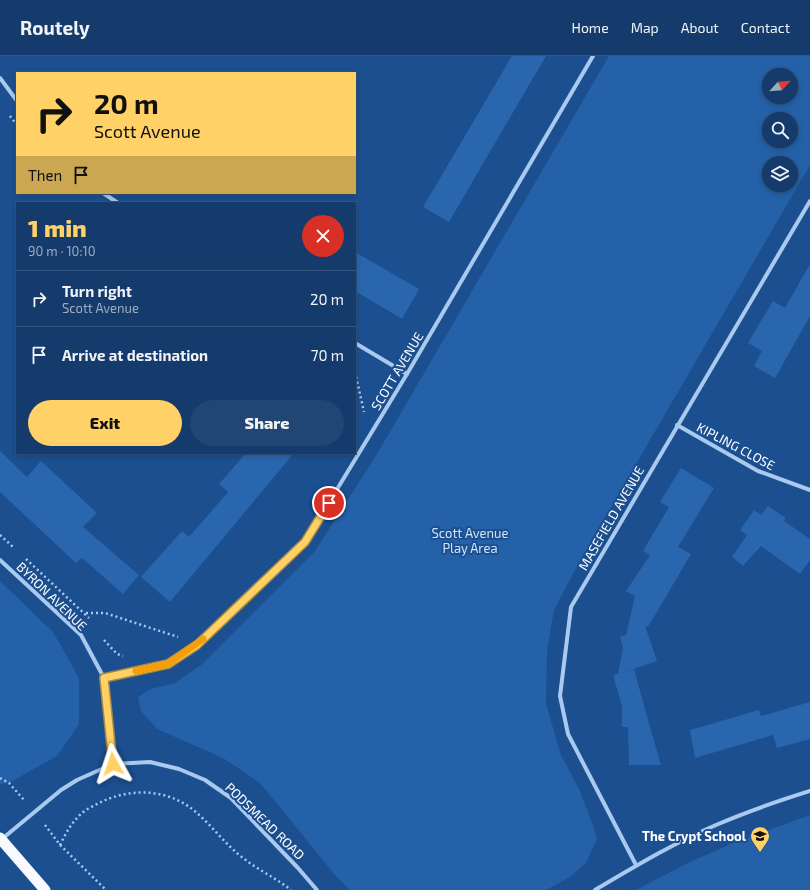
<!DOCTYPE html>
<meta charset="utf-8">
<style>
:root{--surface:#143b6b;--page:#214673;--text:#f1f3f6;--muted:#9dadc1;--line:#33557e;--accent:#ffd166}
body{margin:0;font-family:"Exo 2",sans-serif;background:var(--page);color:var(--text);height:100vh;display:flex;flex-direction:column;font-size:15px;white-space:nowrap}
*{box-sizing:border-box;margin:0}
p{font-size:13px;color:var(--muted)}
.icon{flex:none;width:22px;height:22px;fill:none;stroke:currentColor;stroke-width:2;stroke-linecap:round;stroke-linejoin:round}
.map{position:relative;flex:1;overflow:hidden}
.panel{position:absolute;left:16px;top:146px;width:340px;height:252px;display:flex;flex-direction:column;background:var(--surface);border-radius:0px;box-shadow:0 2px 6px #0003,0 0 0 1px var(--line)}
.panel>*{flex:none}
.banner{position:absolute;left:16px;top:16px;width:340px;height:122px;border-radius:0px;box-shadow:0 2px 6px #0003,0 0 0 1px var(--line);background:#ffd166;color:#111;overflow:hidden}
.needle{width:26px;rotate:64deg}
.fabs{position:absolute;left:762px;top:12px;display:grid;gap:8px}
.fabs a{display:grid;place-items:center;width:36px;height:36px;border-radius:50%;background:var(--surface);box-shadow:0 2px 6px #0003,0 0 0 1px var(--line);font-size:20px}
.pin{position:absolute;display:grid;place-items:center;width:34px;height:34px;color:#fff;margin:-17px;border:2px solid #fff;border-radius:50%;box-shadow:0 1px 4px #0007}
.me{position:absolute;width:44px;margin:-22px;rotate:355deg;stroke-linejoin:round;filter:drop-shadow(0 0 3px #0008)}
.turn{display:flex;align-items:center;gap:14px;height:84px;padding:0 12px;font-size:18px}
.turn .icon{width:52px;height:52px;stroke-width:2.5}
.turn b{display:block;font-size:28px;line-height:34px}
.then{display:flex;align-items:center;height:38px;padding:0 12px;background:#0003;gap:8px;font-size:15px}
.round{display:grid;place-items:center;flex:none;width:42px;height:42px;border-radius:21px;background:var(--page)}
.overview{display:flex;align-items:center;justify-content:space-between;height:68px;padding:0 12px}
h1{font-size:24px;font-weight:800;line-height:30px;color:var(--accent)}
.cta{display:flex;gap:8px;margin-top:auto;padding:8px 12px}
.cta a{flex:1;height:46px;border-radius:24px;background:var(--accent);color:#111;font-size:16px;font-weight:800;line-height:46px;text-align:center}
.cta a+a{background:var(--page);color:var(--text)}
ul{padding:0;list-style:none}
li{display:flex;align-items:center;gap:12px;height:56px;padding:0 12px;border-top:1px solid var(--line)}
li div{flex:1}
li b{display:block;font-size:15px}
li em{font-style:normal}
header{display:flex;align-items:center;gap:24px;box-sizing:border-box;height:56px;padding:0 20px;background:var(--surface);border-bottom:1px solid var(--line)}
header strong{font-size:19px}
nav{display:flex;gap:22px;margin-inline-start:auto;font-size:14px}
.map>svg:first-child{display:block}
.green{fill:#2461a8;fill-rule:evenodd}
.building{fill:#2a66ad}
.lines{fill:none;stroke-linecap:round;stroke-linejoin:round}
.path{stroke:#a9c9ee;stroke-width:2.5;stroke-dasharray:2 3;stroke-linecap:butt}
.minor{stroke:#a9c9ee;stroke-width:4}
.trunk{stroke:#f8faff;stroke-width:11}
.route-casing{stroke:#a68842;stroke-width:10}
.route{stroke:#ffd166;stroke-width:7}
.slow{stroke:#f59e0b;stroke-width:7}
.labels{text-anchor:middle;stroke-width:4;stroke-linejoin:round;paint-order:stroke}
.street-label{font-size:13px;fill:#fff;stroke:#1b4f8f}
.park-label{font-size:13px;fill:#cfe3fa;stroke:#1b4f8f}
.poi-label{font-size:13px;font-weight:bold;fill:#fff;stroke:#1b4f8f;text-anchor:end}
</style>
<header>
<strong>Routely</strong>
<nav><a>Home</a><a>Map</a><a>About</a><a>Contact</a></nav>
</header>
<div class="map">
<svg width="810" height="834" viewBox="0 0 810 834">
<rect width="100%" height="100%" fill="#1b4f8f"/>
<g class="green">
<path d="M609 0H810V109L582 501 554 554 547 595 546 648 561 699 579 733 594 772 597 783 586 807 570 821 546 834H350L335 819 260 727 223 702 157 673 141 655 138 641 151 633 175 627 201 609 315 495 377 398ZM769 19H791V41H769ZM769 63H791V85H769ZM769 107H791V129H769Z"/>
<path d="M0 525 53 576 79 622V668L57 700 9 727 0 728Z"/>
<path d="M810 759V834H636L688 807 733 787Z"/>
</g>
<g class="building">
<path d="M512 0H546L449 166 423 151Z"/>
<path d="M355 196 419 233 402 263 355 235Z"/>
<path d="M810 208V260L775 322 754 310 762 295 748 287 773 245 785 252Z"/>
<path d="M0 395 27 421 41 405 97 457 83 471 139 519 123 538 82 502 76 507 0 436Z"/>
<path d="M246 397H294L170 546 141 521 182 475 189 481 228 436 219 428Z"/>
<path d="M681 412 714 432 678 491 691 498 648 571 645 570 657 605 618 618 623 592 620 581 626 579 635 540 626 535 650 499 643 495 669 451 660 446Z"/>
<path d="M768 450 786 462 784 465 810 483V504L800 518 761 490 743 510 732 501 747 479 740 474 754 454 761 459Z"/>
<path d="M634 613 648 664 661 709H629L628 671H622V650L613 619Z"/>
<path d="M810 646V683L777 692 773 679 695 702 690 674 759 654 761 660Z"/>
</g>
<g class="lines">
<g class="path">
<path d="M10 60 17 69"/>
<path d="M355 316 364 356"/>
<path d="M0 479 13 491"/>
<path d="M26 503 89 562"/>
<path d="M86 557H105L178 581"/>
<path d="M104 584 117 598 123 600"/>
<path d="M0 722 9 727 24 744"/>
<path d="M45 769 60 789 106 834"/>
<path d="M60 789C65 779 70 769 78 761 84 754 93 750 101 746 133 731 170 733 197 757 213 771 226 789 243 802 258 814 276 822 291 834"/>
</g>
<g class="minor">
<path d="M0 22 17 45"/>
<path d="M103 137 118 147"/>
<path d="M355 287 407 318"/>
<path d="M677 369 758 415 810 434"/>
<path d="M0 504 81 579 104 622 113 708"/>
<path d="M104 622 168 608 197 589 305 486 407 318 593 0"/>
<path d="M2 783 61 734 77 724 113 708 150 706 179 713 205 724 231 742 298 812 317 834"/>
<path d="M636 809 568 678 560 640 571 551 810 145"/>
<path d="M595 834C634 811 674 787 716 769 746 756 778 745 810 735"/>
</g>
<path class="trunk" d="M0 782 45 834"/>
</g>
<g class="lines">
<defs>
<path id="route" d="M113 708 104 622 168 608 197 589 305 486 329 447"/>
</defs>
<use href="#route" class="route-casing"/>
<use href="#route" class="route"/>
<path class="slow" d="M136 615 168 608 203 583"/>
</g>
<defs>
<symbol id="school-pin" viewBox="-11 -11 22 30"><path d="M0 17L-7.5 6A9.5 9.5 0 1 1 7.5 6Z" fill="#ffd166" stroke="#1b4f8f"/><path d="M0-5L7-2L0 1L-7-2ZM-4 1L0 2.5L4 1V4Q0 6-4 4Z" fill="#111"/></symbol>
</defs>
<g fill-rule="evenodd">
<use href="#school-pin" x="749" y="769" width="22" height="30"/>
</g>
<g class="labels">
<g class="street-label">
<text transform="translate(397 315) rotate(-59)" y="5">SCOTT AVENUE</text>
<text transform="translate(736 390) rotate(28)" y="5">KIPLING CLOSE</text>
<text transform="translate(611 462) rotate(-60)" y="5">MASEFIELD AVENUE</text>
<text transform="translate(52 540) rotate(44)" y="5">BYRON AVENUE</text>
<text transform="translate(265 765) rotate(44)" y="5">PODSMEAD ROAD</text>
</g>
<g class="park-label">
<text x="470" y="482">Scott Avenue<tspan x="470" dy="15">Play Area</tspan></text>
</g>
<g class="poi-label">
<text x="746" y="785">The Crypt School</text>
</g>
</g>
</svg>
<div class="fabs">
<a><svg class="needle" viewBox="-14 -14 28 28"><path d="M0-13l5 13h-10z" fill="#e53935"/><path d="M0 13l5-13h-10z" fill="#9dadc1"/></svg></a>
<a><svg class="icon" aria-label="search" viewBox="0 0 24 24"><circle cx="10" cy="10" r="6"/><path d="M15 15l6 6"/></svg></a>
<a><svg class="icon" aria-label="layers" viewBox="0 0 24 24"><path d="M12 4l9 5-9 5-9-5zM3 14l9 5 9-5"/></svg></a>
</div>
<div class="pin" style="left:329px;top:447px;background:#d93025"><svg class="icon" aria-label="arrive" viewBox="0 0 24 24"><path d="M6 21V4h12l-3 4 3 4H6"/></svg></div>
<svg class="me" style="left:113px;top:708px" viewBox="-20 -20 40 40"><path d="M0-17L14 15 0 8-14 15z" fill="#ffd166" stroke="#fff" stroke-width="4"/></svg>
<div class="banner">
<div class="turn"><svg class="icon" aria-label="right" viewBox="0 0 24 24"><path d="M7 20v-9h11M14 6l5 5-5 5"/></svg><div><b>20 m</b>Scott Avenue</div></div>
<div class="then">Then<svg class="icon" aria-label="arrive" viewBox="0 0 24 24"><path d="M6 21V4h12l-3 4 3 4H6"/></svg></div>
</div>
<section class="panel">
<div class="overview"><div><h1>1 min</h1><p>90 m · 10:10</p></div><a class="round" style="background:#d93025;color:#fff"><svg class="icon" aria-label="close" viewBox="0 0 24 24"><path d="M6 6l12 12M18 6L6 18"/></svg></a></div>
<ul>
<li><svg class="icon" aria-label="right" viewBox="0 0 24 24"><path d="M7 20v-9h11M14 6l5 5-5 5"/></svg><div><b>Turn right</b><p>Scott Avenue</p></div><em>20 m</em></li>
<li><svg class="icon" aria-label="arrive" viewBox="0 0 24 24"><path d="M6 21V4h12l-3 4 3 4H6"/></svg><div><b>Arrive at destination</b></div><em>70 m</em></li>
</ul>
<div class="cta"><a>Exit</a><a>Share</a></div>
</section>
</div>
